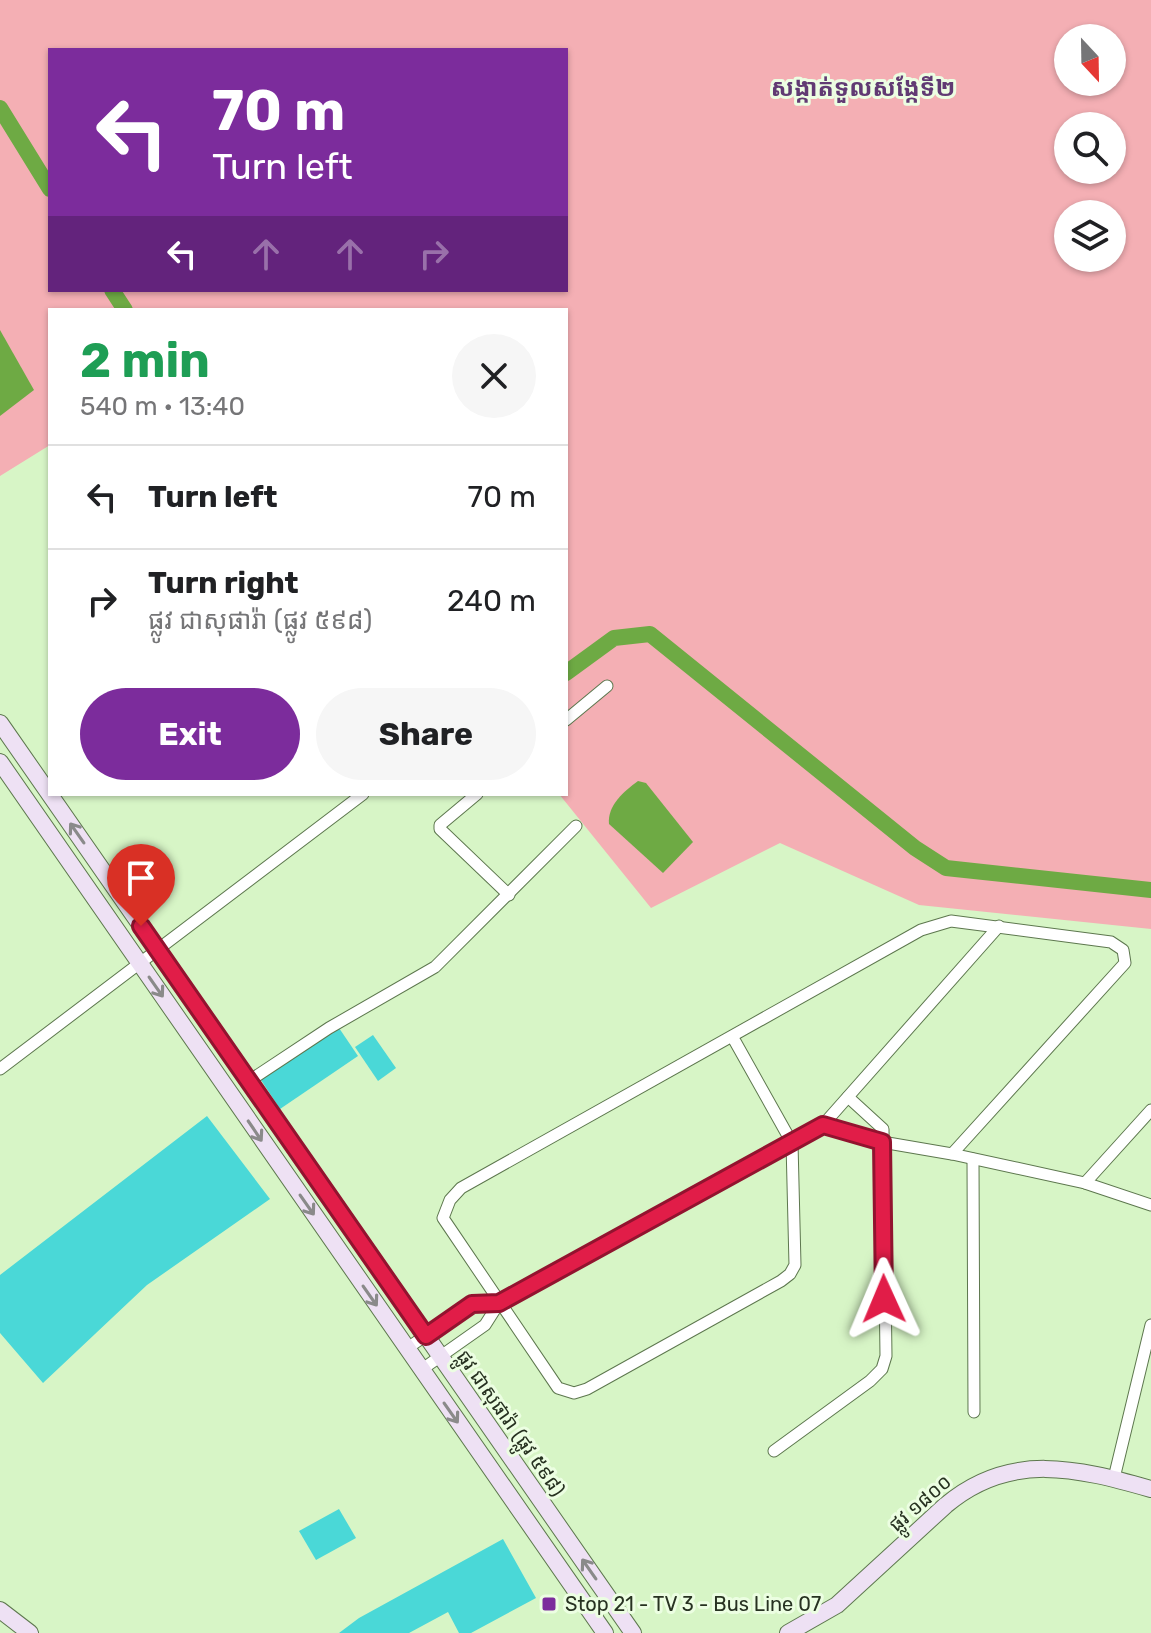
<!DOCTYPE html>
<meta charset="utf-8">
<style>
:root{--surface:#fff;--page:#f6f6f6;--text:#202124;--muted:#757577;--line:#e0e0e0;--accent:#7c2c9c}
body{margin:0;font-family:Rubik,"Noto Sans Khmer",sans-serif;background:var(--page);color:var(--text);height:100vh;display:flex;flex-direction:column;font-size:30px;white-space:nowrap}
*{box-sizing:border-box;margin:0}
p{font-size:26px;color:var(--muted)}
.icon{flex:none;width:44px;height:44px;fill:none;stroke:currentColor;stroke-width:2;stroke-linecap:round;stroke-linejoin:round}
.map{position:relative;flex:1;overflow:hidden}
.drawer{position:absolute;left:48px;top:308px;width:520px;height:488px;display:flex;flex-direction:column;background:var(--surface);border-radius:0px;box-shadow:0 2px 6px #0004}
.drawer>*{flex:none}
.top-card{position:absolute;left:48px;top:48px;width:520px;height:244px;border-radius:0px;box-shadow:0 2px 6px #0004;background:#7c2c9c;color:#fff;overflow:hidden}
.needle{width:52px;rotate:158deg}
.controls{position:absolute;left:1054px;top:24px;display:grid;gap:16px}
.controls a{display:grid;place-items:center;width:72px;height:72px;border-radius:50%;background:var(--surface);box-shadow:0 2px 6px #0004;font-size:40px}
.pin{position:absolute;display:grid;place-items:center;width:68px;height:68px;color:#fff;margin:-82px -34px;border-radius:50% 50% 50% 0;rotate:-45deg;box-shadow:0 0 8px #0007}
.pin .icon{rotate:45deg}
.me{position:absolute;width:88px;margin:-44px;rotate:359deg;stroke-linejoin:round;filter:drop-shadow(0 0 6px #0008)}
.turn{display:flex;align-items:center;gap:28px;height:168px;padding:0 32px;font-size:36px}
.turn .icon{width:104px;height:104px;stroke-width:2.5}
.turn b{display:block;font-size:56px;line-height:68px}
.lanes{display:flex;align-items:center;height:76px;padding:0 32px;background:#0003;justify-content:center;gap:40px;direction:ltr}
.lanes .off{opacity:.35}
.round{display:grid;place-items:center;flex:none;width:84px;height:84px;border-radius:42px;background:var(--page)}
.head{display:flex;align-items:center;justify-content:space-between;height:136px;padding:0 32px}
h1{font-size:48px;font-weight:700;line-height:60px;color:#1e9e55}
.action{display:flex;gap:16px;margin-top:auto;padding:16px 32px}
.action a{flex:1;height:92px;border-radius:48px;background:var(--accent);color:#fff;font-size:32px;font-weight:700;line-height:92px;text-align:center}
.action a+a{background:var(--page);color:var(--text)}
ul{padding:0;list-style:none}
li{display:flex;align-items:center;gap:24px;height:104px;padding:0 32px;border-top:2px solid var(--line)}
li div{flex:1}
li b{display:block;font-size:30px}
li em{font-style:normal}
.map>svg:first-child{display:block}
.green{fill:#f4afb4;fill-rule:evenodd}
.water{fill:#6eaa44}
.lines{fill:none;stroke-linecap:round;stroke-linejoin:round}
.canal{stroke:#6eaa44;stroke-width:16}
.building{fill:#4ad8d7}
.street-casing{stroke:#5d774e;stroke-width:13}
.secondary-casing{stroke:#5d774e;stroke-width:18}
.street{stroke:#fff;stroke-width:11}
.secondary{stroke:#eee1f4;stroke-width:16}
.oneway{stroke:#8a8a8a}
.route-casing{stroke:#92132f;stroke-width:20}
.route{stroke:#e11d48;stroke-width:14}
.poi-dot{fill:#7c2c9c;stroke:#ecfee2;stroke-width:3}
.labels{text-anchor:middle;stroke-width:6;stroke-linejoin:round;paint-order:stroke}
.street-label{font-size:20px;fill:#273221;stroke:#ecfee2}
.poi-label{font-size:20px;fill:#273221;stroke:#ecfee2;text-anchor:start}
.quarter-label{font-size:24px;font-weight:bold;fill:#613a73;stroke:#ecfee2}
</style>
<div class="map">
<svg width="1151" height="1633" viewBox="0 0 1151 1633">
<rect width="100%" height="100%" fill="#d7f5c6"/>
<path class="green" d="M0 0H1151V929L919 905 780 843 651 908 559 794H566V310H50V445L0 476ZM1068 38H1112V82H1068ZM50 50H566V290H50ZM1068 126H1112V170H1068ZM1068 214H1112V258H1068Z"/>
<g class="water">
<path d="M0 330 34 390 0 416Z"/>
<path d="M638 781 646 783 693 842 663 873 609 824C607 806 624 791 638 781Z"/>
</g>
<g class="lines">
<g class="canal">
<path d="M0 108 50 189"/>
<path d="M112 290 125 310"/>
<path d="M566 673 614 638 650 634 915 848 946 868 1151 890"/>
</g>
</g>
<g class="building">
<path d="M337 1025 358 1056 280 1109 259 1077Z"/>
<path d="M373 1035 396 1068 378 1081 355 1047Z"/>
<path d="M207 1116 270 1199 147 1285 43 1383 0 1333V1275Z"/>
<path d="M339 1509 356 1538 316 1560 299 1531Z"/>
<path d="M503 1539 536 1598 471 1633H459L448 1612 409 1633H339L359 1618Z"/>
</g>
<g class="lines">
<defs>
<g id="street">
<path d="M566 720 607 686"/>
<path d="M477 794 440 825V829L509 895"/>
<path d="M732 1036 792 1143 795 1265 790 1274 781 1281 587 1389 574 1393 558 1388 443 1218 450 1200 461 1188 921 930 951 921 1111 942 1123 950 1125 963 952 1154"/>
<path d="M0 1069 363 794"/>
<path d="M249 1081 329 1028 435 967 576 826"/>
<path d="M823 1125 882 1142 952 1154 1085 1183 1151 1205"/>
<path d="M973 1159 974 1412"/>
<path d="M1085 1183 1151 1110"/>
<path d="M406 1349 472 1304 499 1303 823 1125 999 926"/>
<path d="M421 1370 485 1325 499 1303"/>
<path d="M774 1451 870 1381 882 1369 886 1356 883 1129 848 1097"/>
<path d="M1114 1478 1151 1325"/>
</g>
<g id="secondary">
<path d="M0 723 633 1633"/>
<path d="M0 762 605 1633"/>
<path d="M0 1610 30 1633"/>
<path d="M788 1633 837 1605 946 1505C1010 1451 1077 1468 1151 1489"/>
</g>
</defs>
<use href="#street" class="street-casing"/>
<use href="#secondary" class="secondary-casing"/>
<use href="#street" class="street"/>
<use href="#secondary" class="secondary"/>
</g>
<defs><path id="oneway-shaft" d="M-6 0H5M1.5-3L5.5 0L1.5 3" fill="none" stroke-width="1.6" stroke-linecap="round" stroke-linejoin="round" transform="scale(2)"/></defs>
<g class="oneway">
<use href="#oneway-shaft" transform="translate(77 833) rotate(-125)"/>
<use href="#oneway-shaft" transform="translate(156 987) rotate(55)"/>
<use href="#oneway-shaft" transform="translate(255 1131) rotate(56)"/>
<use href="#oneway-shaft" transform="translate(307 1205) rotate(55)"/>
<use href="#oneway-shaft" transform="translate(370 1296) rotate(55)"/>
<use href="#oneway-shaft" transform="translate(451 1413) rotate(55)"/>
<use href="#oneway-shaft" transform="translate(589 1569) rotate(-125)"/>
</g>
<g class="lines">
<defs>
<path id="route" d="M141 926 426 1336 472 1304 499 1303 823 1125 882 1142 884 1299"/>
</defs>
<use href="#route" class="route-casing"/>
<use href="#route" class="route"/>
</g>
<rect class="poi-dot" x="541" y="1596" width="16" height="16" rx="4"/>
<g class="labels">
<g class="street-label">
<text transform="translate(511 1423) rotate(55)" y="7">ផ្លូវ ជាសុផារ៉ា (ផ្លូវ ៥៩៨)</text>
<text transform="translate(920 1503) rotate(-41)" y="7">ផ្លូវ ១៨០០</text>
</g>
<g class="poi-label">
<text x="565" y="1611">Stop 21 - TV 3 - Bus Line 07</text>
</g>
<g class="quarter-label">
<text x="863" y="96">សង្កាត់ទួលសង្កែទី២</text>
</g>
</g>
</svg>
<div class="controls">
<a><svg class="needle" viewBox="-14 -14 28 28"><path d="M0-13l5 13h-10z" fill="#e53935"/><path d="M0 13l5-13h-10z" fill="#757577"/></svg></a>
<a><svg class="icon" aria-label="search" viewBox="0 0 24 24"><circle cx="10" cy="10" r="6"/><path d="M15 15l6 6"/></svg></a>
<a><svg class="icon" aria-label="layers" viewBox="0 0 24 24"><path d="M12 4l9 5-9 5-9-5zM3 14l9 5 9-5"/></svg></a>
</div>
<div class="pin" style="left:141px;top:926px;background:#d93025"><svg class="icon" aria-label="arrive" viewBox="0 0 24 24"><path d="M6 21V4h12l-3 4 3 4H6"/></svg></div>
<svg class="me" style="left:884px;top:1299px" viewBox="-20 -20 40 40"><path d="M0-17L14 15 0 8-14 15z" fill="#e11d48" stroke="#fff" stroke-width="4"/></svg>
<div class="top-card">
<div class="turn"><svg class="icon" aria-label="left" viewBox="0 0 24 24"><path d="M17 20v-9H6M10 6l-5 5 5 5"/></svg><div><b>70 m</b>Turn left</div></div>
<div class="lanes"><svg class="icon" aria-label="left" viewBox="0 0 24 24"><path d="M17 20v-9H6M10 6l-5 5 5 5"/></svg><svg class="icon off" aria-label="ahead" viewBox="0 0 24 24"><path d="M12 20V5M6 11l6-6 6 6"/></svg><svg class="icon off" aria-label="ahead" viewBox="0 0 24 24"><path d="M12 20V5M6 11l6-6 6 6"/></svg><svg class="icon off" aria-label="right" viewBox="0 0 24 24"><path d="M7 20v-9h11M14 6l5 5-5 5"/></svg></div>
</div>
<section class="drawer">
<div class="head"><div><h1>2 min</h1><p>540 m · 13:40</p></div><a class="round"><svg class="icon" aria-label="close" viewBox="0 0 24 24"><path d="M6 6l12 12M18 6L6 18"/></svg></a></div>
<ul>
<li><svg class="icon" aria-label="left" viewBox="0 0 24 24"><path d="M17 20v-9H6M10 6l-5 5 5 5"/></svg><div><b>Turn left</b></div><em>70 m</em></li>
<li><svg class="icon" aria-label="right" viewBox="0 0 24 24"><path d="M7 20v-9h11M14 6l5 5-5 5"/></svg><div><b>Turn right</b><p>ផ្លូវ ជាសុផារ៉ា (ផ្លូវ ៥៩៨)</p></div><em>240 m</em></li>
</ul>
<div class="action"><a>Exit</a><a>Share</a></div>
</section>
</div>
